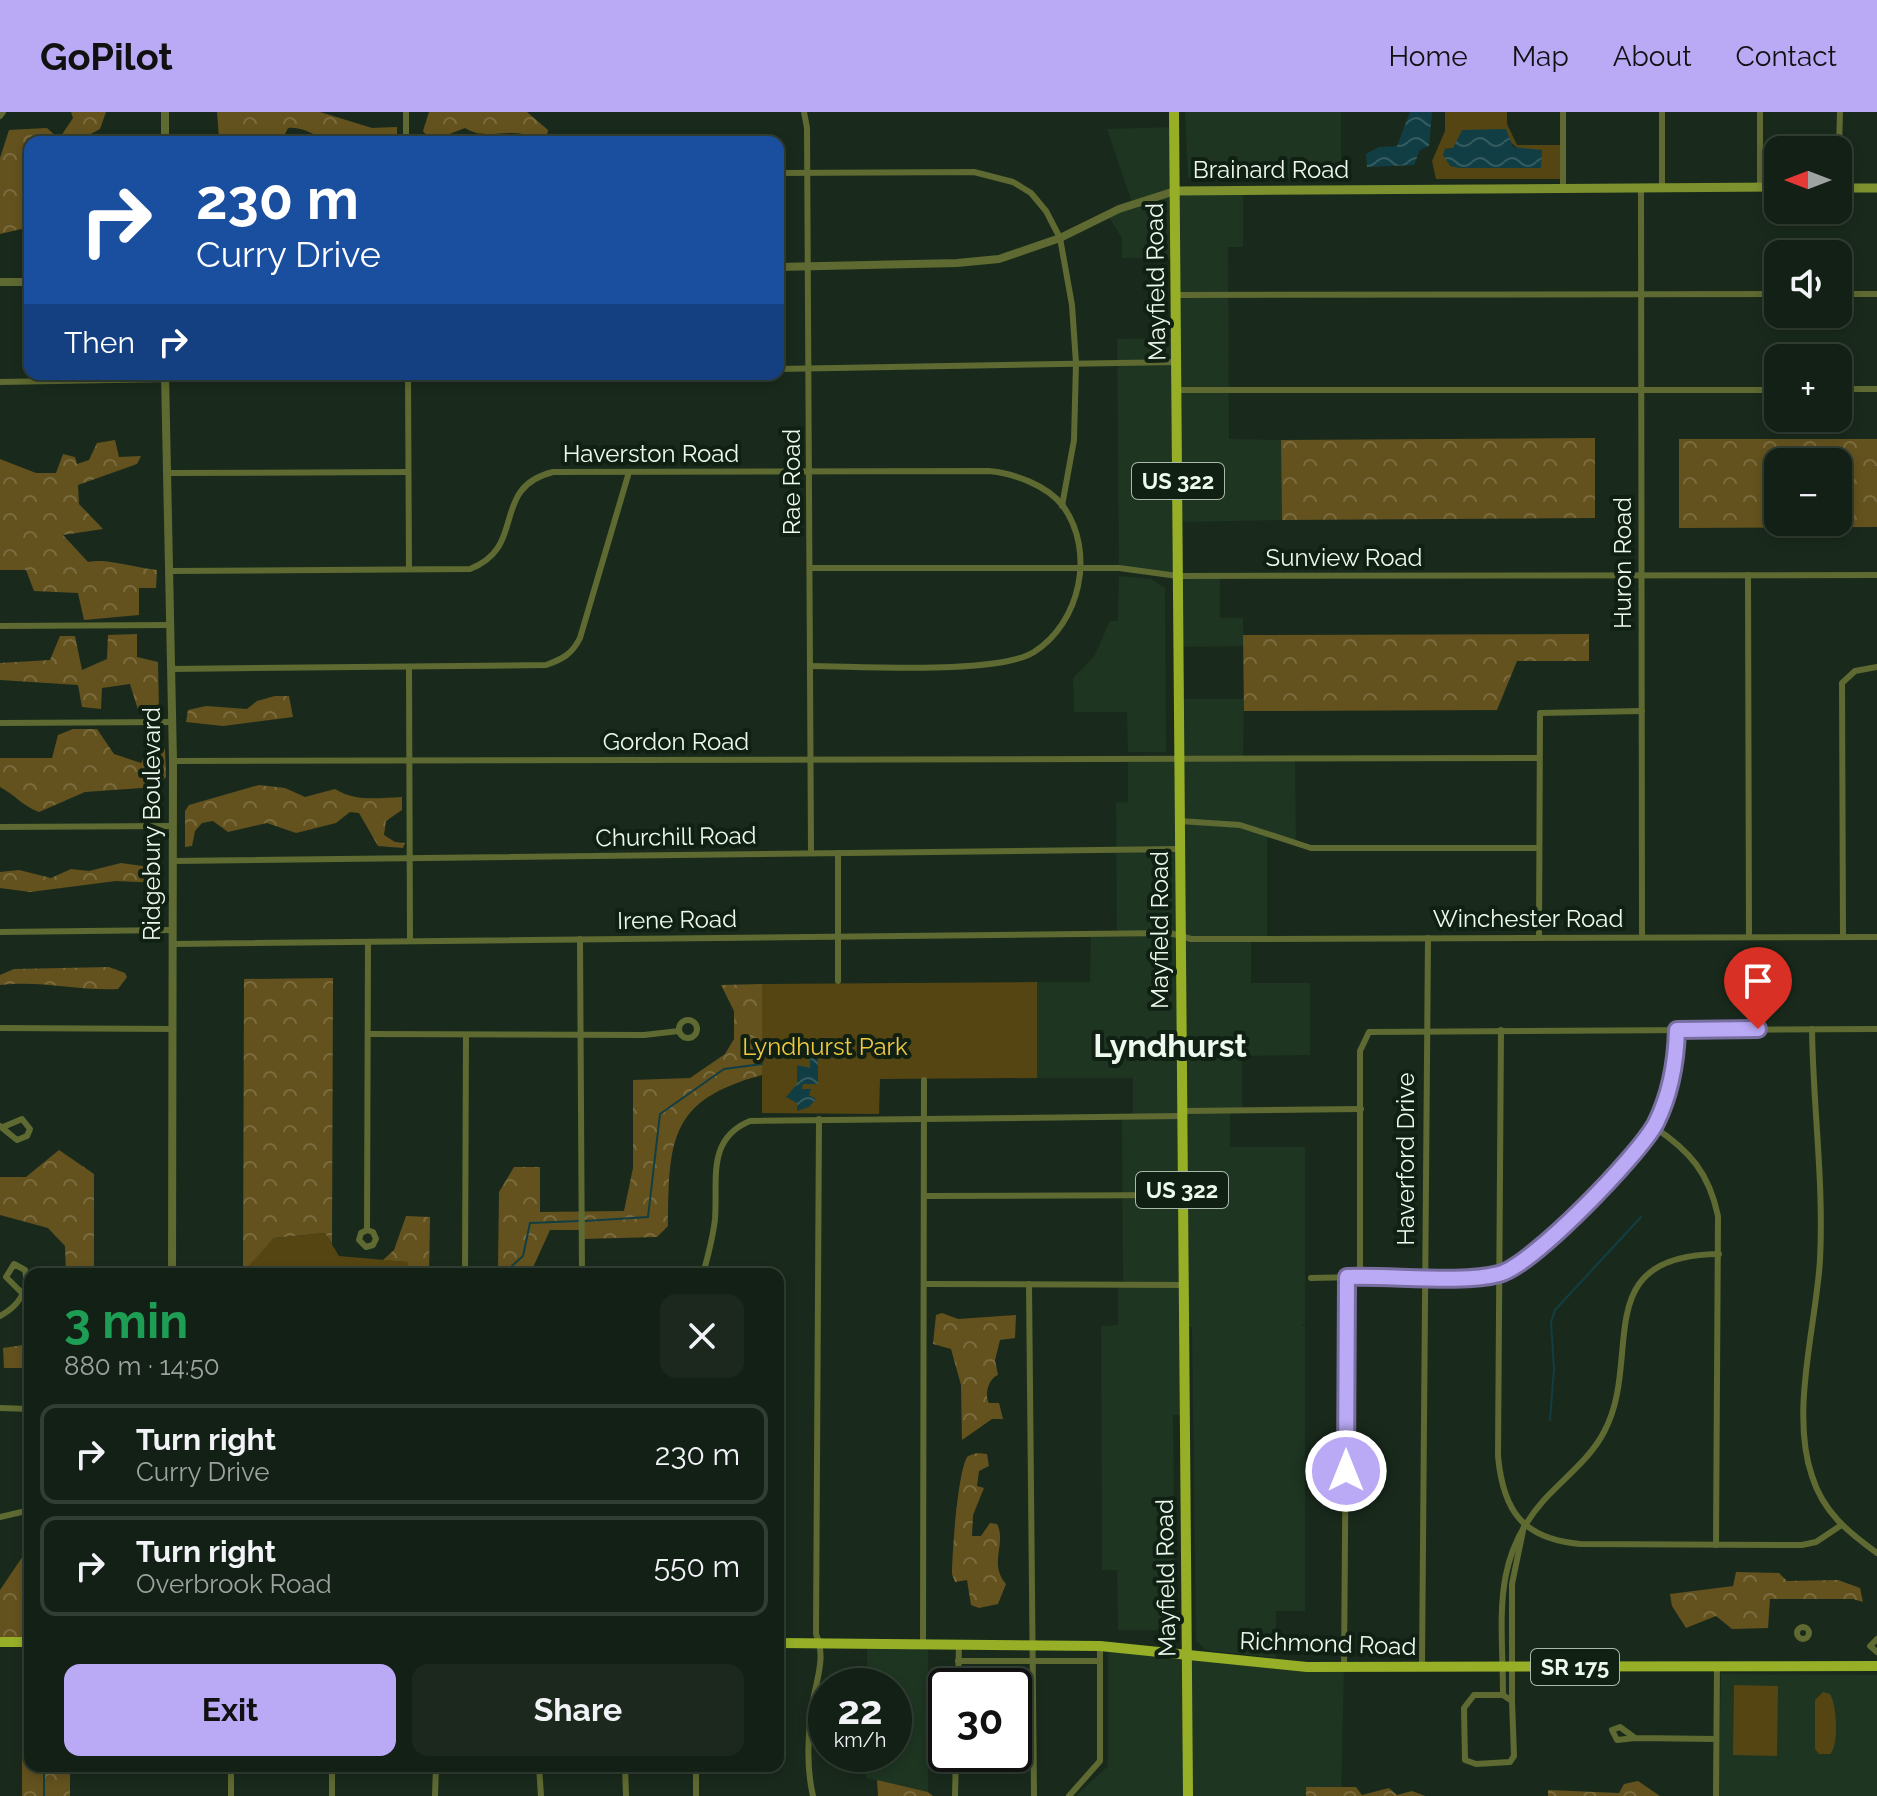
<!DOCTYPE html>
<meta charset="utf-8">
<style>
:root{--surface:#132015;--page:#1c281e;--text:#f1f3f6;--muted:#9da3a0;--line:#323e34;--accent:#baaaf6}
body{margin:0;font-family:Raleway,sans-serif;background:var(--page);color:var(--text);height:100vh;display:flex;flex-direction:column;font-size:30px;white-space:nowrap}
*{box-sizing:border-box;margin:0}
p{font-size:26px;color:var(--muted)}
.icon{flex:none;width:44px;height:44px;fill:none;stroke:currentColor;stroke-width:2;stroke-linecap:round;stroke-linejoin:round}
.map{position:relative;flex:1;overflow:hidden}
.details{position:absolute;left:24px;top:1156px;width:760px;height:504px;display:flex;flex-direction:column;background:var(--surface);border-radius:16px;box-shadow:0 4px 12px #0003,0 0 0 2px var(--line)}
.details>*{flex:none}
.hud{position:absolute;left:24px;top:24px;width:760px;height:244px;border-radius:16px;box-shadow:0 4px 12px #0003,0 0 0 2px var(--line);background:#1a4fa0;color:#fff;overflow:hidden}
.needle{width:52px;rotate:270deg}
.fabs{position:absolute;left:1764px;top:24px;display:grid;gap:16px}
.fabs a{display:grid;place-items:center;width:88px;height:88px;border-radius:16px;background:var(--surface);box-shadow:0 4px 12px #0003,0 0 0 2px var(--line);font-size:40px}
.speed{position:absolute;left:808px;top:1556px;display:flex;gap:16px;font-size:40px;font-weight:700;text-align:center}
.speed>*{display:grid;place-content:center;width:104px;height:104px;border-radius:50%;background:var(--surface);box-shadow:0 4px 12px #0003,0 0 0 2px var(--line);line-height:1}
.speed small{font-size:20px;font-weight:400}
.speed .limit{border:4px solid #111;border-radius:12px;background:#fff;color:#111}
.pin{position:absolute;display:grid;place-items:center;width:68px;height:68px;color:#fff;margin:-82px -34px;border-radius:50% 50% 50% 0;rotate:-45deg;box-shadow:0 0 8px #0007}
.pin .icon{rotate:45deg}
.me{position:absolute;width:88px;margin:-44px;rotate:0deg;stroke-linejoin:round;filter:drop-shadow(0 0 6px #0008)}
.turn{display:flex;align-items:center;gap:28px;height:168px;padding:0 40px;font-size:36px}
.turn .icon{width:104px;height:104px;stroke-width:2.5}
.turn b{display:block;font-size:56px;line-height:68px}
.then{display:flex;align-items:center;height:76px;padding:0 40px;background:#0003;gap:16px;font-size:30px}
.round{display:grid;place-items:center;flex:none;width:84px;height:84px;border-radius:16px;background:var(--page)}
.head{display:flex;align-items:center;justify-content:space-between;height:136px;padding:0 40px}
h1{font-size:48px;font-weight:700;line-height:60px;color:#1e9e55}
.primary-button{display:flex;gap:16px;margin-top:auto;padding:16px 40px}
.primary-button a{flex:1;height:92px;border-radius:16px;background:var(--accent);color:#111;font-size:32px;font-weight:700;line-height:92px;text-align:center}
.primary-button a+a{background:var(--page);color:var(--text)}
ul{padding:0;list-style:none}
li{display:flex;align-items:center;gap:24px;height:100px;margin:0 16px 12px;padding:0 24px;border:4px solid var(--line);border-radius:16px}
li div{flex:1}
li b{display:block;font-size:30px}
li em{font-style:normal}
header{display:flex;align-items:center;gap:48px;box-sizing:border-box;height:112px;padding:0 40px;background:var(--accent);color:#111}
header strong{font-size:38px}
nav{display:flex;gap:44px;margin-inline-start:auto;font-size:28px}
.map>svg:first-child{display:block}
.built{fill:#1e3522}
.green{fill:#554512;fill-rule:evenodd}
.forest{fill:url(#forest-crowns);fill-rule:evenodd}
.water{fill:url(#water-waves)}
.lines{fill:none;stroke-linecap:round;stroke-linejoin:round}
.stream{stroke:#113e44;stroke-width:2}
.minor{stroke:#5e6a31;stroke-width:6}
.tertiary{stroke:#5e6a31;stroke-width:8}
.secondary{stroke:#7e912f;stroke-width:9}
.primary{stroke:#97af27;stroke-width:10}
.route-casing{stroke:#796ea0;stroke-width:20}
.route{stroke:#baaaf6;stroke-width:14}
.labels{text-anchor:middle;stroke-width:8;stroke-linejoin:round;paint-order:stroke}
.shield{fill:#102113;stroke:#abb8ac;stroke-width:2}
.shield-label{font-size:22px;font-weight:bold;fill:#edf8ee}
.street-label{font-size:24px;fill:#edf8ee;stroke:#102113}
.park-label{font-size:24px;fill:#f2c841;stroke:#102113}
.district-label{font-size:32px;font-weight:bold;fill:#edf8ee;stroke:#102113}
</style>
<header>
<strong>GoPilot</strong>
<nav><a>Home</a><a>Map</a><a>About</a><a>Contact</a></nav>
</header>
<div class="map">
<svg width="1877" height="1684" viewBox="0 0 1877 1684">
<defs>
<pattern id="forest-crowns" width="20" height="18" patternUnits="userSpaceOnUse" patternTransform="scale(2)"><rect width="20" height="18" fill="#63521e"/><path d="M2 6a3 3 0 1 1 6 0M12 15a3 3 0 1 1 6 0" fill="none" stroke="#7a6c3f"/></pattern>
<pattern id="water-waves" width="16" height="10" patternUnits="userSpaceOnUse" patternTransform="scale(2)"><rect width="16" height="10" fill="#113e44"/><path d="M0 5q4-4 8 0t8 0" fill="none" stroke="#345b5f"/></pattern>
</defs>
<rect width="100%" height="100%" fill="#192a1c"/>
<g class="built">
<path d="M1185 0H1341V67L1188 66Z"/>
<path d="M1174 15 1175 79 1243 78V135H1228L1229 327 1281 328 1282 408 1178 410V464H1220V506H1243V534L1178 535V464L1119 456 1117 227 1177 226 1176 147 1122 146V126L1107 102 1132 91 1107 17Z"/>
<path d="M1119 464 1151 467 1165 476 1166 640H1128L1127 600H1074L1073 566 1094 545 1110 509H1118Z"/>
<path d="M1179 587H1244L1243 645 1295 646 1296 733 1267 722V827L1251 828V871H1310V943L1242 944V998H1230V1035H1305V1212L1301 1213 1305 1214V1499H1276V1546L1206 1538 1196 1529 1192 1215H1184L1185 1303H1173L1175 1518H1118L1117 1458H1102L1101 1214 1118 1213V1173L1123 1172 1122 1004H1133V966H1037V870H1090L1091 821H1117L1116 691 1128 690V646L1179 645Z"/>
<path d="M867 1531H928V1680L866 1666V1642H894V1574H867Z"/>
<path d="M1108 1534 1344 1556 1341 1684H1076L1108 1654Z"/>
<path d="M1721 1562 1877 1563V1684H1718Z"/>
</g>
<g class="green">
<path d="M1445 0H1507V12L1517 33H1563V67H1436L1432 49 1445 19ZM1508 28 1541 56H1459L1445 37Z"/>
<path d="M1037 870V966L880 967 879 1002 762 1001V872Z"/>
<path d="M325 1121 339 1144 408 1150V1162H239L274 1126Z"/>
<path d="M1734 1573 1778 1574 1777 1644 1733 1643Z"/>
<path d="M1823 1580 1830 1582C1837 1593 1839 1634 1830 1642H1819L1815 1637V1588Z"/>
</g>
<g class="forest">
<path d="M71 0H106L100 17 87 24V30H30V115L0 122V46L9 18 47 16 59 27 73 6Z"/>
<path d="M217 0H320L372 16 397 15V22C379 30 349 36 329 29 315 24 303 14 288 16L284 24 270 30H223L219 26Z"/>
<path d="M429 0H527L548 18 546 28C537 31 532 24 523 22 502 18 484 28 465 16L442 25H428L423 19Z"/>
<path d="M1595 326V406L1282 408 1281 328Z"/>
<path d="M1679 327H1877V415L1679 416ZM1778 350H1838V410H1778Z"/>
<path d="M115 328 119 345 141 344 137 352 78 373 79 392 103 417 63 423 88 450C108 446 134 456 157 458L156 476H139V503L84 508 78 481 34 479 26 458H0V347L36 361H56L63 342 75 345 77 352 89 348 97 331Z"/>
<path d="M137 522V545L158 550 159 599 139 601 130 572 102 576 101 597 82 595 78 573 0 568V551L50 548 60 524H75L82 558 107 547 108 523Z"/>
<path d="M1589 522V549H1517L1497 598 1244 599 1243 523Z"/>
<path d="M275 584H289L293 605 223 614 186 610 188 598 206 594 247 597 257 589Z"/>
<path d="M73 617H97L114 642 141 651 152 633 165 637 166 665 156 675 85 680 39 700C24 695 15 683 0 675V646H52L58 623Z"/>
<path d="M259 673 285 676 305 685 335 677C356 690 378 686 402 685V698L386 709 384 723 395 730 405 731 403 736 378 734 359 701 350 700 336 711 296 721 267 711 228 720 213 709 202 711 195 719 192 734 185 735V699L189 693Z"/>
<path d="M121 751 157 756 159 771 116 769 30 780 0 776V760L19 758 51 766 71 757 89 759Z"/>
<path d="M109 855 125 861 127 865 118 877C77 879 41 868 0 873V863L14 857Z"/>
<path d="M333 866 332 1132 325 1121 274 1126 243 1160 244 867Z"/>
<path d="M762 872V963C669 988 669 1028 668 1114L657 1125 582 1127V1118H550L530 1162H489L498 1155 499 1080 514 1055H540V1100L624 1099 633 1056V968L690 966 725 942 734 927V899L721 873Z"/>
<path d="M59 1038 94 1062V1162H66L65 1134 48 1116 0 1103V1065H26Z"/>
<path d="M406 1104 430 1105 429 1162H408V1150L383 1148 394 1138Z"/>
<path d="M942 1201 958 1207 1016 1203 1015 1226 1000 1228 995 1248 998 1263C989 1266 984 1282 989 1291H999L1003 1307H992L962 1328 961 1273 951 1237 933 1232 936 1203Z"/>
<path d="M30 1232V1256H4L3 1236Z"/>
<path d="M977 1341 987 1342 989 1354 979 1359 977 1374 984 1376 973 1403 972 1424H981L990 1411 997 1412C1007 1431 988 1452 1006 1472L998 1492 979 1496 971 1493 967 1468 955 1470 952 1462C952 1442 958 1355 968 1344Z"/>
<path d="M23 1444H30V1654H80L70 1660V1684H22V1530H0V1478Z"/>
<path d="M1736 1460 1779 1461 1787 1469 1838 1468 1860 1476 1863 1490 1853 1487H1770L1768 1516 1732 1517 1716 1504 1686 1516 1672 1494 1670 1482 1733 1474Z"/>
<path d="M877 1668 928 1680 933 1684H878Z"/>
<path d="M1638 1669 1660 1684H1548V1678L1619 1681 1624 1672Z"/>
<path d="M1306 1675H1356L1362 1683 1389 1676 1397 1683 1412 1679 1425 1684H1306Z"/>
</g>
<g class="water">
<path d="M1410 0H1432L1429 34 1420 38 1414 53 1367 55 1366 42 1379 35 1397 34Z"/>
<path d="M1506 17 1513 35 1542 38 1541 56H1459L1450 54 1443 43 1445 37 1453 36 1462 18Z"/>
<path d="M810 946H818V972H803L802 977H811L809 983 816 987 809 995 797 999V991L786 985 797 972V953L810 956Z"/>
</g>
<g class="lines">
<g class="stream">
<path d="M585 1109 648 1105 660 1002 724 957 762 952"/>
<path d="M503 1162 523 1144 530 1111 579 1109"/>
<path d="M1550 1308 1554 1257 1551 1210 1555 1198 1641 1105"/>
<path d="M44 1684V1654"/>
</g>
<g class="minor">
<path d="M406 0V30"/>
<path d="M804 0 807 16 811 741"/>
<path d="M1840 0 1839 36 1844 76"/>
<path d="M0 4 3 0"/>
<path d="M778 61 974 60 1013 70 1031 81 1046 99 1060 126 1072 193 1076 251 1074 328 1062 394"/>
<path d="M1662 75V0"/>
<path d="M1760 75V0"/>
<path d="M1563 77V0"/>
<path d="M1641 77 1642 824"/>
<path d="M1838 182H1877"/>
<path d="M1177 183 1778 182"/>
<path d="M778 257 1177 250"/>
<path d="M408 262 409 457"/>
<path d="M0 270 457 262"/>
<path d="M1838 277H1877"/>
<path d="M1177 278H1778"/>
<path d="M168 361 408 360"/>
<path d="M811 456H1119L1178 464 1877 463"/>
<path d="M171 459 470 457C528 435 489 376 553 360L988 359C1013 361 1047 373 1063 394 1096 440 1080 511 1034 540 998 563 859 554 810 554"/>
<path d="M1748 463 1749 825"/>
<path d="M0 514 170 513"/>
<path d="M409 555 410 829"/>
<path d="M171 557 546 553C563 547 572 542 580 526L629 360"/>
<path d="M0 611 172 610"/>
<path d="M173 649 1539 646"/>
<path d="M1179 709 1240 713 1311 736H1539"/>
<path d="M0 715 173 714"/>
<path d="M838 741V869"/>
<path d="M173 749 1179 737"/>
<path d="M0 820 173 818"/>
<path d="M1843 825 1842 571 1855 559 1877 555"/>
<path d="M1539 826 1540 601 1642 599"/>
<path d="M580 827 582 1162"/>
<path d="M173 832 1170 821 1191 827H1245L1877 825"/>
<circle cx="688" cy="917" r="9"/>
<path d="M0 916 173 917"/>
<path d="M1812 917C1813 994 1824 1071 1820 1148 1816 1214 1790 1300 1812 1364 1823 1400 1848 1420 1877 1441"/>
<path d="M1501 918 1498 1344C1503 1399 1523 1427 1580 1432L1802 1433 1816 1430 1840 1414"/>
<path d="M368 922 644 923 679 919"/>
<path d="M1182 999 1361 997"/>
<path d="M0 1014 17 1028 27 1024 30 1017 22 1007 3 1015"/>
<path d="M1654 1015C1690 1039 1709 1061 1718 1104L1716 1433"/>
<path d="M924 1084 1182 1083"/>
<path d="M367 1118 373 1120 376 1127 373 1133 366 1135 359 1128 361 1121 367 1118 368 830"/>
<path d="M465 1162 466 923"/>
<path d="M703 1162C708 1144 713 1126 715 1107 718 1068 706 1027 750 1009L1182 1004"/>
<path d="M1360 1165V939L1369 920 1877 917"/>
<path d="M1311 1166 1500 1162 1533 1143 1637 1037 1654 1015 1672 970 1677 918"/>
<path d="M924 1172 1183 1173"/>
<path d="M1029 1172 1034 1684"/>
<path d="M0 1204C17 1195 30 1179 25 1158L14 1152 6 1165 22 1181"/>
<path d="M0 1296 30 1297"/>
<path d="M0 1405 30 1398"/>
<circle cx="1803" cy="1521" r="6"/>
<path d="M1877 1527 1870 1534 1877 1540"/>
<path d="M923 1531 924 968"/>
<path d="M958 1549H1100"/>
<path d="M1422 1554 1428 826"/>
<path d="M1344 1556 1347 1165"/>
<path d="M958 1574 959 1531"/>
<path d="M1474 1583H1503L1512 1589 1514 1644 1510 1650 1476 1652 1465 1648 1464 1596Z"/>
<path d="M1503 1583C1503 1508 1490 1448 1544 1388 1564 1366 1590 1347 1604 1320 1644 1246 1586 1143 1719 1142"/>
<path d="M1512 1589V1472L1524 1414"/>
<path d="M1635 1626 1617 1628 1612 1618 1620 1615 1635 1626 1716 1627"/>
<path d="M332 1654V1684"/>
<path d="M539 1654 541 1684"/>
<path d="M625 1654 626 1684"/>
<path d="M696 1654V1684"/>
<path d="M231 1684V1654"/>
<path d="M435 1684 436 1654"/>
<path d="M813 1684C806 1654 808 1619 813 1589 817 1565 826 1545 816 1522L819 1007"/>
<path d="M955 1684 956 1642"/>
<path d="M1069 1684 1100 1649V1534"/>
<path d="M1716 1684 1717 1554"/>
</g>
<g class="tertiary">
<path d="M165 0V30"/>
<path d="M778 155 957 151 999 147 1060 126 1119 97 1175 79"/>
<path d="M0 170H30"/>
<path d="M165 262 173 649 172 1162"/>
</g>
<g class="secondary">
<path d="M1838 76H1877"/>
<path d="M1175 79 1778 75"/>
</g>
<g class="primary">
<path d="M1174 0 1188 1684"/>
<path d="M0 1530H30"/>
<path d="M778 1531 1100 1534 1307 1555 1877 1554"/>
</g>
</g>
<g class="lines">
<defs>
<path id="route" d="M1346 1359 1347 1165C1389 1163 1462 1172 1499 1162 1532 1154 1640 1042 1656 1011 1671 981 1676 951 1677 918L1758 917"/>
</defs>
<use href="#route" class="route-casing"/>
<use href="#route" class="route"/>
</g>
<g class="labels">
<g class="shield">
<rect x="1132" y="351" width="92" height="36" rx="6"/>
<rect x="1136" y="1060" width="92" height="36" rx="6"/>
<rect x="1531" y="1537" width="88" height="36" rx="6"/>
</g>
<g class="shield-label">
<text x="1178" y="377">US 322</text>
<text x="1182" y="1086">US 322</text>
<text x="1575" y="1563">SR 175</text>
</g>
<g class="street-label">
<text x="1271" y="66">Brainard Road</text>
<text transform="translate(1156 170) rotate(-91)" y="8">Mayfield Road</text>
<text x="651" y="350">Haverston Road</text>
<text transform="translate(792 370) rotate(-90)" y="8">Rae Road</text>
<text x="1344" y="454">Sunview Road</text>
<text transform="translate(1623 451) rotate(-90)" y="8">Huron Road</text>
<text x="676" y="638">Gordon Road</text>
<text transform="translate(152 712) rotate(-90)" y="8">Ridgebury Boulevard</text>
<text transform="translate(676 725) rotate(-1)" y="8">Churchill Road</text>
<text x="1528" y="815">Winchester Road</text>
<text transform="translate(677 808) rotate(-1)" y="8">Irene Road</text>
<text transform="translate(1160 818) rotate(-90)" y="8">Mayfield Road</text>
<text transform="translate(1406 1047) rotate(-90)" y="8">Haverford Drive</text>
<text transform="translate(1166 1466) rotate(-91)" y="8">Mayfield Road</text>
<text transform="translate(1328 1532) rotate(2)" y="8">Richmond Road</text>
</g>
<g class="park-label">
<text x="825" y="943">Lyndhurst Park</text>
</g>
<g class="district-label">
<text x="1170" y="945">Lyndhurst</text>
</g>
</g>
</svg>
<div class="fabs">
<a><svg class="needle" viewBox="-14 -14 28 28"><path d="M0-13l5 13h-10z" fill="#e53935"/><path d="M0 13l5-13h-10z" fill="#9da3a0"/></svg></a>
<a><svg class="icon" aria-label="sound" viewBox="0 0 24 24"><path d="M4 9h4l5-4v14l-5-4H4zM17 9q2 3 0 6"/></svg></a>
<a>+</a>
<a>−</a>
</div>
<div class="speed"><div>22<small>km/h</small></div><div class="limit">30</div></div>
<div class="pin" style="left:1758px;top:917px;background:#d93025"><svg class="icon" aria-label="arrive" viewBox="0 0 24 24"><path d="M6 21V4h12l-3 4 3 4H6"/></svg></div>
<svg class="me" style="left:1346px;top:1359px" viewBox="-20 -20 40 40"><circle r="17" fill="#baaaf6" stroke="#fff" stroke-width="3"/><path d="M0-11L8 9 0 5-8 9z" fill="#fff"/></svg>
<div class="hud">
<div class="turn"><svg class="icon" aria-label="right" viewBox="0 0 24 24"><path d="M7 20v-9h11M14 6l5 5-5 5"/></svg><div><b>230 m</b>Curry Drive</div></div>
<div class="then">Then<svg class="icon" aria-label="right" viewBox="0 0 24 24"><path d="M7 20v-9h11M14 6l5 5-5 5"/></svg></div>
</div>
<section class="details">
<div class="head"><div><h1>3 min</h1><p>880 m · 14:50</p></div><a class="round"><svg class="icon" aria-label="close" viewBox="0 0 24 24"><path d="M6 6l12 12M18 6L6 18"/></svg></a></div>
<ul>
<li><svg class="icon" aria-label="right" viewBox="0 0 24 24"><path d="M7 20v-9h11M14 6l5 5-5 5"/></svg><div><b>Turn right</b><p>Curry Drive</p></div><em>230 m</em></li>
<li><svg class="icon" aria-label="right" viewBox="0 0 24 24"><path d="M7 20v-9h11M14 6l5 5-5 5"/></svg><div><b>Turn right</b><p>Overbrook Road</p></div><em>550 m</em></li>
</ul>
<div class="primary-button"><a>Exit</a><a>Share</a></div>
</section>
</div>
